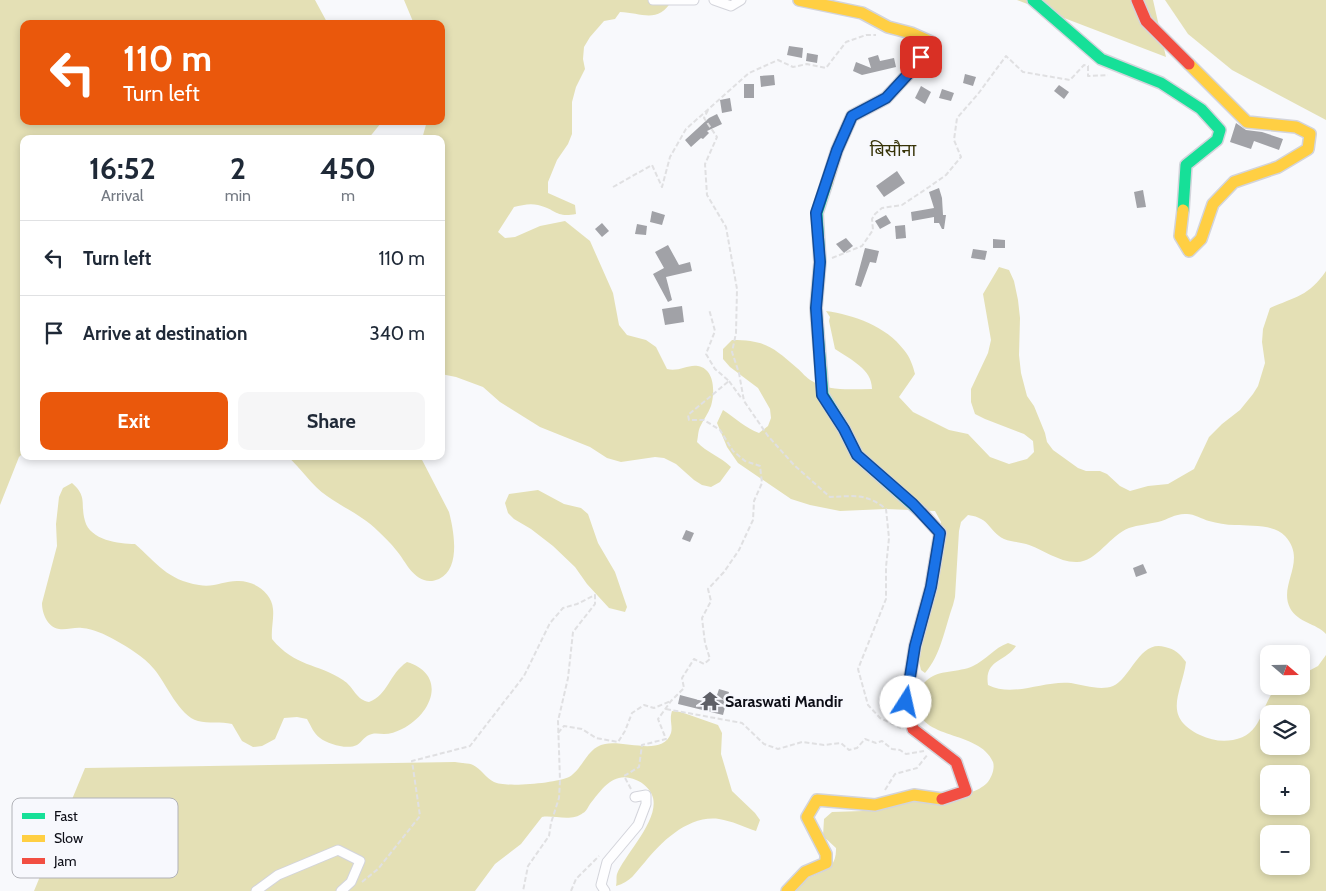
<!DOCTYPE html>
<meta charset="utf-8">
<style>
:root{--surface:#fff;--page:#f6f6f7;--text:#1f2937;--muted:#747a83;--line:#e0e1e3;--accent:#ea580c}
body{margin:0;font-family:Cabin,"Noto Sans Devanagari",sans-serif;background:var(--page);color:var(--text);height:100vh;display:flex;flex-direction:column;font-size:19px;white-space:nowrap}
*{box-sizing:border-box;margin:0}
p{font-size:16px;color:var(--muted)}
.icon{flex:none;width:28px;height:28px;fill:none;stroke:currentColor;stroke-width:2;stroke-linecap:round;stroke-linejoin:round}
.map{position:relative;flex:1;overflow:hidden}
.sheet{position:absolute;left:20px;top:135px;width:425px;height:325px;display:flex;flex-direction:column;background:var(--surface);border-radius:10px;box-shadow:0 2px 8px #0003}
.sheet>*{flex:none}
.guide{position:absolute;left:20px;top:20px;width:425px;height:105px;border-radius:10px;box-shadow:0 2px 8px #0003;background:#ea580c;color:#fff;overflow:hidden}
.needle{width:32px;rotate:110deg}
.buttons{position:absolute;left:1260px;top:645px;display:grid;gap:10px}
.buttons a{display:grid;place-items:center;width:50px;height:50px;border-radius:10px;background:var(--surface);box-shadow:0 2px 8px #0003;font-size:25px}
.pin{position:absolute;display:grid;place-items:center;width:42px;height:42px;color:#fff;margin:-21px;border-radius:10px;box-shadow:0 2px 8px #0006}
.me{position:absolute;width:55px;margin:-28px;rotate:10deg;stroke-linejoin:round;filter:drop-shadow(0 0 4px #0008)}
.turn{display:flex;align-items:center;gap:18px;height:105px;padding:0 20px;font-size:22px}
.turn .icon{width:65px;height:65px;stroke-width:2.5}
.turn b{display:block;font-size:35px;line-height:42px}
.eta{display:flex;justify-content:space-evenly;align-items:center;height:85px;text-align:center}
.eta b{font-size:30px;font-weight:700;line-height:35px}
.cta{display:flex;gap:10px;margin-top:auto;padding:10px 20px}
.cta a{flex:1;height:58px;border-radius:10px;background:var(--accent);color:#fff;font-size:20px;font-weight:700;line-height:58px;text-align:center}
.cta a+a{background:var(--page);color:var(--text)}
ul{padding:0;list-style:none}
li{display:flex;align-items:center;gap:15px;height:75px;padding:0 20px;border-top:1px solid var(--line)}
li div{flex:1}
li b{display:block;font-size:19px}
li em{font-style:normal}
.map>svg:first-child{display:block}
.green{fill:#e4e0b5;fill-rule:evenodd}
.building{fill:#a1a2a7}
.lines{fill:none;stroke-linecap:round;stroke-linejoin:round}
.street-casing{stroke:#d3d4db;stroke-width:11}
.fast-casing{stroke:#d3d4db;stroke-width:14}
.slow-casing{stroke:#d3d4db;stroke-width:14}
.jam-casing{stroke:#d3d4db;stroke-width:14}
.path{stroke:#e0e0e2;stroke-width:2;stroke-dasharray:5 2.5;stroke-linecap:butt}
.street{stroke:#fefeff;stroke-width:9}
.fast{stroke:#16e098;stroke-width:11}
.slow{stroke:#ffcf43;stroke-width:11}
.jam{stroke:#f24e42;stroke-width:11}
.route-casing{stroke:#114b97;stroke-width:12}
.route{stroke:#1a73e8;stroke-width:9}
.labels{text-anchor:middle;stroke-width:5;stroke-linejoin:round;paint-order:stroke}
.poi-label{font-size:16px;font-weight:bold;fill:#0d0e17;stroke:#f7f8fd;text-anchor:start}
.neighbourhood-label{font-size:18px;fill:#373307;stroke:#f7f8fd}
.key{fill:#f7f8fd;stroke:#b1b2b8;stroke-width:1}
.key-label{font-size:14px;fill:#0d0e17}
</style>
<div class="map">
<svg width="1326" height="891" viewBox="0 0 1326 891">
<rect width="100%" height="100%" fill="#f8f9fc"/>
<g class="green">
<path d="M0 0H315L328 24H24V121H380L381 123 368 139H24V452L19 457 0 505Z"/>
<path d="M404 0H672C659 24 642 13 620 12L615 19 604 21 590 37 584 47 583 59 585 69 576 87 572 102V134L568 144 557 160 548 182V193L575 205 576 214C555 218 556 209 538 205 530 203 522 205 514 207L498 232 505 238 515 237 540 226 565 221 590 241 613 293 619 325 627 335 646 340 656 347 667 369C679 372 688 364 698 366 715 369 715 393 711 406 708 414 703 420 700 427 698 431 698 438 697 442 707 453 720 456 731 467L720 482 711 487 702 485 694 480 676 464 664 458 655 457 621 462 607 458 590 447 540 427 500 402 483 387 456 377 441 374V139H422L427 121H441V24H414Z"/>
<path d="M1017 0H1153L1166 57Z"/>
<path d="M1165 0H1326V120L1232 70 1188 34Z"/>
<path d="M999 267 1009 270 1014 281 1018 300 1020 318 1019 355 1021 373 1027 396 1034 406 1045 433 1047 442 1053 450 1078 468 1086 471H1100L1107 474 1120 486 1130 491 1148 486 1168 484 1194 469 1209 437 1222 424 1240 410 1253 394 1258 386 1265 363 1262 342 1263 329 1270 308C1295 297 1309 296 1326 271V634C1316 623 1298 623 1290 608 1278 584 1308 561 1285 536 1274 524 1250 526 1235 525 1226 525 1217 523 1209 521 1202 519 1194 514 1187 514 1176 513 1169 519 1158 522 1149 524 1138 525 1129 528 1110 535 1096 563 1076 562 1058 562 1043 549 1026 544 1020 542 1011 542 1004 539 988 531 991 518 968 515L961 522 959 531 955 597 953 605C945 627 941 655 925 673L921 670 919 662 941 544V522L935 511 886 509 840 511 810 505 791 499 738 463 727 447 717 423 723 410C735 418 746 428 759 433L768 426 771 418 770 409 758 388 730 367 723 359V349L732 340C765 340 773 347 797 368 802 372 806 378 812 381 829 392 852 389 872 389 872 369 851 360 835 349L829 321 830 317 826 311C854 315 886 326 904 350 910 357 913 366 915 374L899 397 913 412 949 430 968 434 990 457 1009 464 1027 459 1034 452 1033 441 1024 434 985 419 975 414 971 402V389L988 353 991 340 983 294Z"/>
<path d="M287 456H420L449 512C454 531 461 569 439 579 434 581 429 582 424 580 410 575 405 560 396 550 391 543 384 537 378 531 363 516 344 508 327 496 311 485 302 469 287 456Z"/>
<path d="M72 483C88 497 80 504 85 521 90 540 119 544 135 544 157 563 167 580 199 585 213 588 224 581 237 581 253 580 272 592 273 609 274 619 271 629 272 639 295 667 317 663 343 680 354 687 356 700 369 702 388 695 389 674 407 662 448 675 432 714 402 729 396 732 390 734 384 734 380 734 376 733 372 734 365 735 362 742 357 745 347 750 328 744 320 738 314 734 311 726 307 719L297 717 284 718 275 739 262 746 253 747 242 741 232 724C221 721 208 724 198 721 179 716 166 683 154 669 143 656 129 648 115 640 104 634 94 629 82 628 75 627 67 630 59 629 47 627 42 613 42 603L57 546 56 524 59 497 63 488Z"/>
<path d="M538 490 564 504 581 508 588 514 598 543 615 572 627 607 625 612 609 608 587 584 575 567 553 546 531 529 514 519 508 513 505 503 509 494Z"/>
<path d="M1008 643 1016 646C1006 662 984 659 988 685 1014 698 1043 680 1071 683 1084 685 1100 691 1113 686 1131 678 1140 639 1165 647 1175 649 1180 654 1186 662 1182 693 1161 716 1200 735 1211 740 1221 742 1233 740 1268 734 1260 693 1282 686 1287 685 1296 686 1301 686V675L1318 666 1326 655V891H796C807 868 837 879 836 848L823 836 824 819 832 812 863 811 872 806C895 803 918 798 940 795 950 794 961 795 971 792 976 791 983 787 987 783 992 777 995 768 993 762 979 729 915 741 918 702 919 695 920 686 926 681 938 669 959 673 973 666 986 660 994 648 1008 643ZM1269 714H1301V746H1269ZM1269 774H1301V806H1269ZM1269 834H1301V866H1269Z"/>
<path d="M672 711 681 712 718 725 722 733 721 754 732 791 755 813 760 820 756 831C744 827 732 821 719 819 689 815 662 841 645 862 635 873 631 882 616 886 617 882 616 877 617 874 624 855 662 818 652 795 650 789 642 782 636 780 614 770 602 789 590 804 588 807 586 812 583 813 572 822 554 815 542 817L521 844 495 864 475 891H34L85 768 455 762C460 763 469 763 473 765 481 769 486 778 494 782 506 788 556 783 569 777 583 769 587 747 605 744 625 740 663 757 671 733 673 726 669 720 672 711Z"/>
</g>
<g class="building">
<path d="M789 46 803 48 802 58 787 55Z"/>
<path d="M807 53 818 55 817 63 806 61Z"/>
<path d="M878 55 880 61 894 58 896 67 862 75 853 71 856 62 871 68 868 58Z"/>
<path d="M932 58 940 62 934 73 926 68Z"/>
<path d="M965 74 976 77 973 86 963 83Z"/>
<path d="M774 75 775 85 761 87 760 76Z"/>
<rect x="744" y="84" width="10" height="14"/>
<path d="M1059 85 1069 92 1064 99 1054 91Z"/>
<path d="M921 86 931 92 925 104 915 98Z"/>
<path d="M942 89 954 93 951 101 939 98Z"/>
<path d="M730 98 732 111 722 113 720 100Z"/>
<path d="M717 114 722 124 707 131 709 133 703 139 701 138 691 147 685 140 709 118Z"/>
<path d="M1236 123 1246 130 1262 132 1283 139 1279 150 1254 141 1251 149 1230 142Z"/>
<path d="M897 171 905 183 884 197 876 186Z"/>
<path d="M939 188 942 198 943 215H946L944 229H942L939 223H934V217L912 221 911 212 934 208 929 192Z"/>
<path d="M1143 190 1146 207 1137 208 1134 192Z"/>
<path d="M652 211 665 215 662 225 650 222Z"/>
<path d="M886 215 891 223 880 229 875 221Z"/>
<path d="M602 223 609 231 602 237 595 229Z"/>
<path d="M637 224 647 226 646 235 635 234Z"/>
<path d="M905 225 906 238 896 239 895 226Z"/>
<path d="M846 238 853 246 844 253 836 244Z"/>
<path d="M993 239 1005 240V248H993Z"/>
<path d="M668 245 679 265 690 262 692 271 666 277 672 300 668 302 653 274 664 268 655 252Z"/>
<path d="M865 248 879 251 876 263 870 262 861 287 855 285Z"/>
<path d="M973 249 987 251 985 260 971 258Z"/>
<path d="M682 306 684 322 665 325 662 309Z"/>
<path d="M686 530 694 533 690 542 682 539Z"/>
<path d="M1143 564 1147 573 1136 577 1133 568Z"/>
<path d="M719 689 729 692 723 715 678 704 680 695 714 704Z"/>
</g>
<g class="lines">
<defs>
<g id="street">
<path d="M653 0H694"/>
<path d="M714 0 731 6 741 0"/>
<path d="M256 891 278 875 338 850 360 861 351 882 341 891"/>
<path d="M605 891 601 885 607 862 638 825 646 804V795L635 797"/>
</g>
<g id="fast">
<path d="M1033 0 1101 59 1161 83 1201 109 1220 130 1217 140 1186 165 1183 210"/>
<path d="M827 182 817 213 820 262 816 308 823 395 844 429 857 455 922 513"/>
</g>
<g id="slow">
<path d="M799 0 862 13 888 27 911 33 931 42 910 72 886 98 852 116 837 150 827 182"/>
<path d="M1183 210 1180 236 1189 251 1201 239 1213 204 1234 182 1278 167 1308 149 1310 134 1296 127 1247 122 1189 64"/>
<path d="M787 891 805 872 826 863V854L807 817 817 800 875 805 914 795 942 799"/>
</g>
<g id="jam">
<path d="M1137 0 1146 21 1189 64"/>
<path d="M922 513 940 533 931 587 915 646 906 702 913 729 956 762 966 791 942 799"/>
</g>
</defs>
<use href="#street" class="street-casing"/>
<use href="#fast" class="fast-casing"/>
<use href="#slow" class="slow-casing"/>
<use href="#jam" class="jam-casing"/>
<g class="path">
<path d="M708 110 704 118 717 137 705 164 707 195 726 227 737 289 736 333 732 352 739 373 744 401 768 436 794 465 830 497C854 496 866 493 886 509L889 538 886 567V599L858 669 868 705 880 718 901 728"/>
<path d="M613 187 652 165 662 187 670 157 686 129 749 73 778 60 793 67 807 64 826 68 846 42 866 35H876"/>
<path d="M832 258 862 246 873 230 872 219 875 214 882 208 902 205 929 187 946 175 961 157 954 140 957 118 978 94 1006 56 1023 72 1070 80 1084 65 1088 66V76L1108 75"/>
<path d="M729 381 742 399"/>
<path d="M666 709 742 723 764 744 778 749 802 742 824 745 841 743 849 750 857 748 865 739 876 743 882 741 892 749 900 750 906 754 924 751"/>
<path d="M558 733 564 726 582 729 596 738 618 742 625 731 632 713 644 705 654 708 671 701"/>
<path d="M631 789 624 776 639 767 642 745 666 739 658 719 671 701 684 688 682 678 694 659 704 664 710 659 705 643 702 618 711 601 708 589 724 572 739 550 753 520 754 501 762 483 760 466 745 461 733 451 720 430 704 420H689L688 415 729 381 715 369 706 354 715 331 709 309"/>
<path d="M885 790 895 774 917 768 928 754"/>
<path d="M362 882 378 869 420 816 412 761 470 746 524 676 550 623 563 608 577 604 595 595V604L573 632 568 678 558 721 560 780 559 798 551 823 549 836 528 866 523 891"/>
<path d="M571 891 576 879 599 856"/>
</g>
<use href="#street" class="street"/>
<use href="#fast" class="fast"/>
<use href="#slow" class="slow"/>
<use href="#jam" class="jam"/>
</g>
<g class="lines">
<defs>
<path id="route" d="M906 702 915 646 931 587 940 533 913 504 857 455 844 429 822 395 816 308 820 262 816 213 837 150 852 116 886 98 910 72 921 57"/>
</defs>
<use href="#route" class="route-casing"/>
<use href="#route" class="route"/>
</g>
<defs>
<symbol id="temple-bare" viewBox="-9 -9 18 18"><path d="M0-6L5-2H3V0L6.5 2.5H4V6H1.5V3h-3V6H-4V2.5H-6.5L-3 0V-2H-5Z" fill="#5f6067" stroke="#f7f8fd" stroke-width="2.5" paint-order="stroke"/></symbol>
</defs>
<g fill-rule="evenodd">
<use href="#temple-bare" x="696" y="687" width="28" height="28"/>
</g>
<g class="labels">
<g class="poi-label">
<text x="725" y="707">Saraswati Mandir</text>
</g>
<g class="neighbourhood-label">
<text x="893" y="156">बिसौना</text>
</g>
</g>
<rect x="12" y="798" width="166" height="80" rx="8" class="key"/>
<rect x="22" y="813" width="23" height="6" fill="#16e098"/>
<rect x="22" y="835" width="23" height="7" fill="#ffcf43"/>
<rect x="22" y="858" width="23" height="6" fill="#f24e42"/>
<g class="key-label">
<text x="54" y="821">Fast</text>
<text x="54" y="843">Slow</text>
<text x="54" y="866">Jam</text>
</g>
</svg>
<div class="buttons">
<a><svg class="needle" viewBox="-14 -14 28 28"><path d="M0-13l5 13h-10z" fill="#e53935"/><path d="M0 13l5-13h-10z" fill="#747a83"/></svg></a>
<a><svg class="icon" aria-label="layers" viewBox="0 0 24 24"><path d="M12 4l9 5-9 5-9-5zM3 14l9 5 9-5"/></svg></a>
<a>+</a>
<a>−</a>
</div>
<div class="pin" style="left:921px;top:57px;background:#d93025"><svg class="icon" aria-label="arrive" viewBox="0 0 24 24"><path d="M6 21V4h12l-3 4 3 4H6"/></svg></div>
<svg class="me" style="left:906px;top:702px" viewBox="-20 -20 40 40"><circle r="19" fill="#fff"/><path d="M0-13L10 11 0 6-10 11z" fill="#1a73e8"/></svg>
<div class="guide">
<div class="turn"><svg class="icon" aria-label="left" viewBox="0 0 24 24"><path d="M17 20v-9H6M10 6l-5 5 5 5"/></svg><div><b>110 m</b>Turn left</div></div>
</div>
<section class="sheet">
<div class="eta">
<div><b>16:52</b><p>Arrival</p></div>
<div><b>2</b><p>min</p></div>
<div><b>450</b><p>m</p></div>
</div>
<ul>
<li><svg class="icon" aria-label="left" viewBox="0 0 24 24"><path d="M17 20v-9H6M10 6l-5 5 5 5"/></svg><div><b>Turn left</b></div><em>110 m</em></li>
<li><svg class="icon" aria-label="arrive" viewBox="0 0 24 24"><path d="M6 21V4h12l-3 4 3 4H6"/></svg><div><b>Arrive at destination</b></div><em>340 m</em></li>
</ul>
<div class="cta"><a>Exit</a><a>Share</a></div>
</section>
</div>
